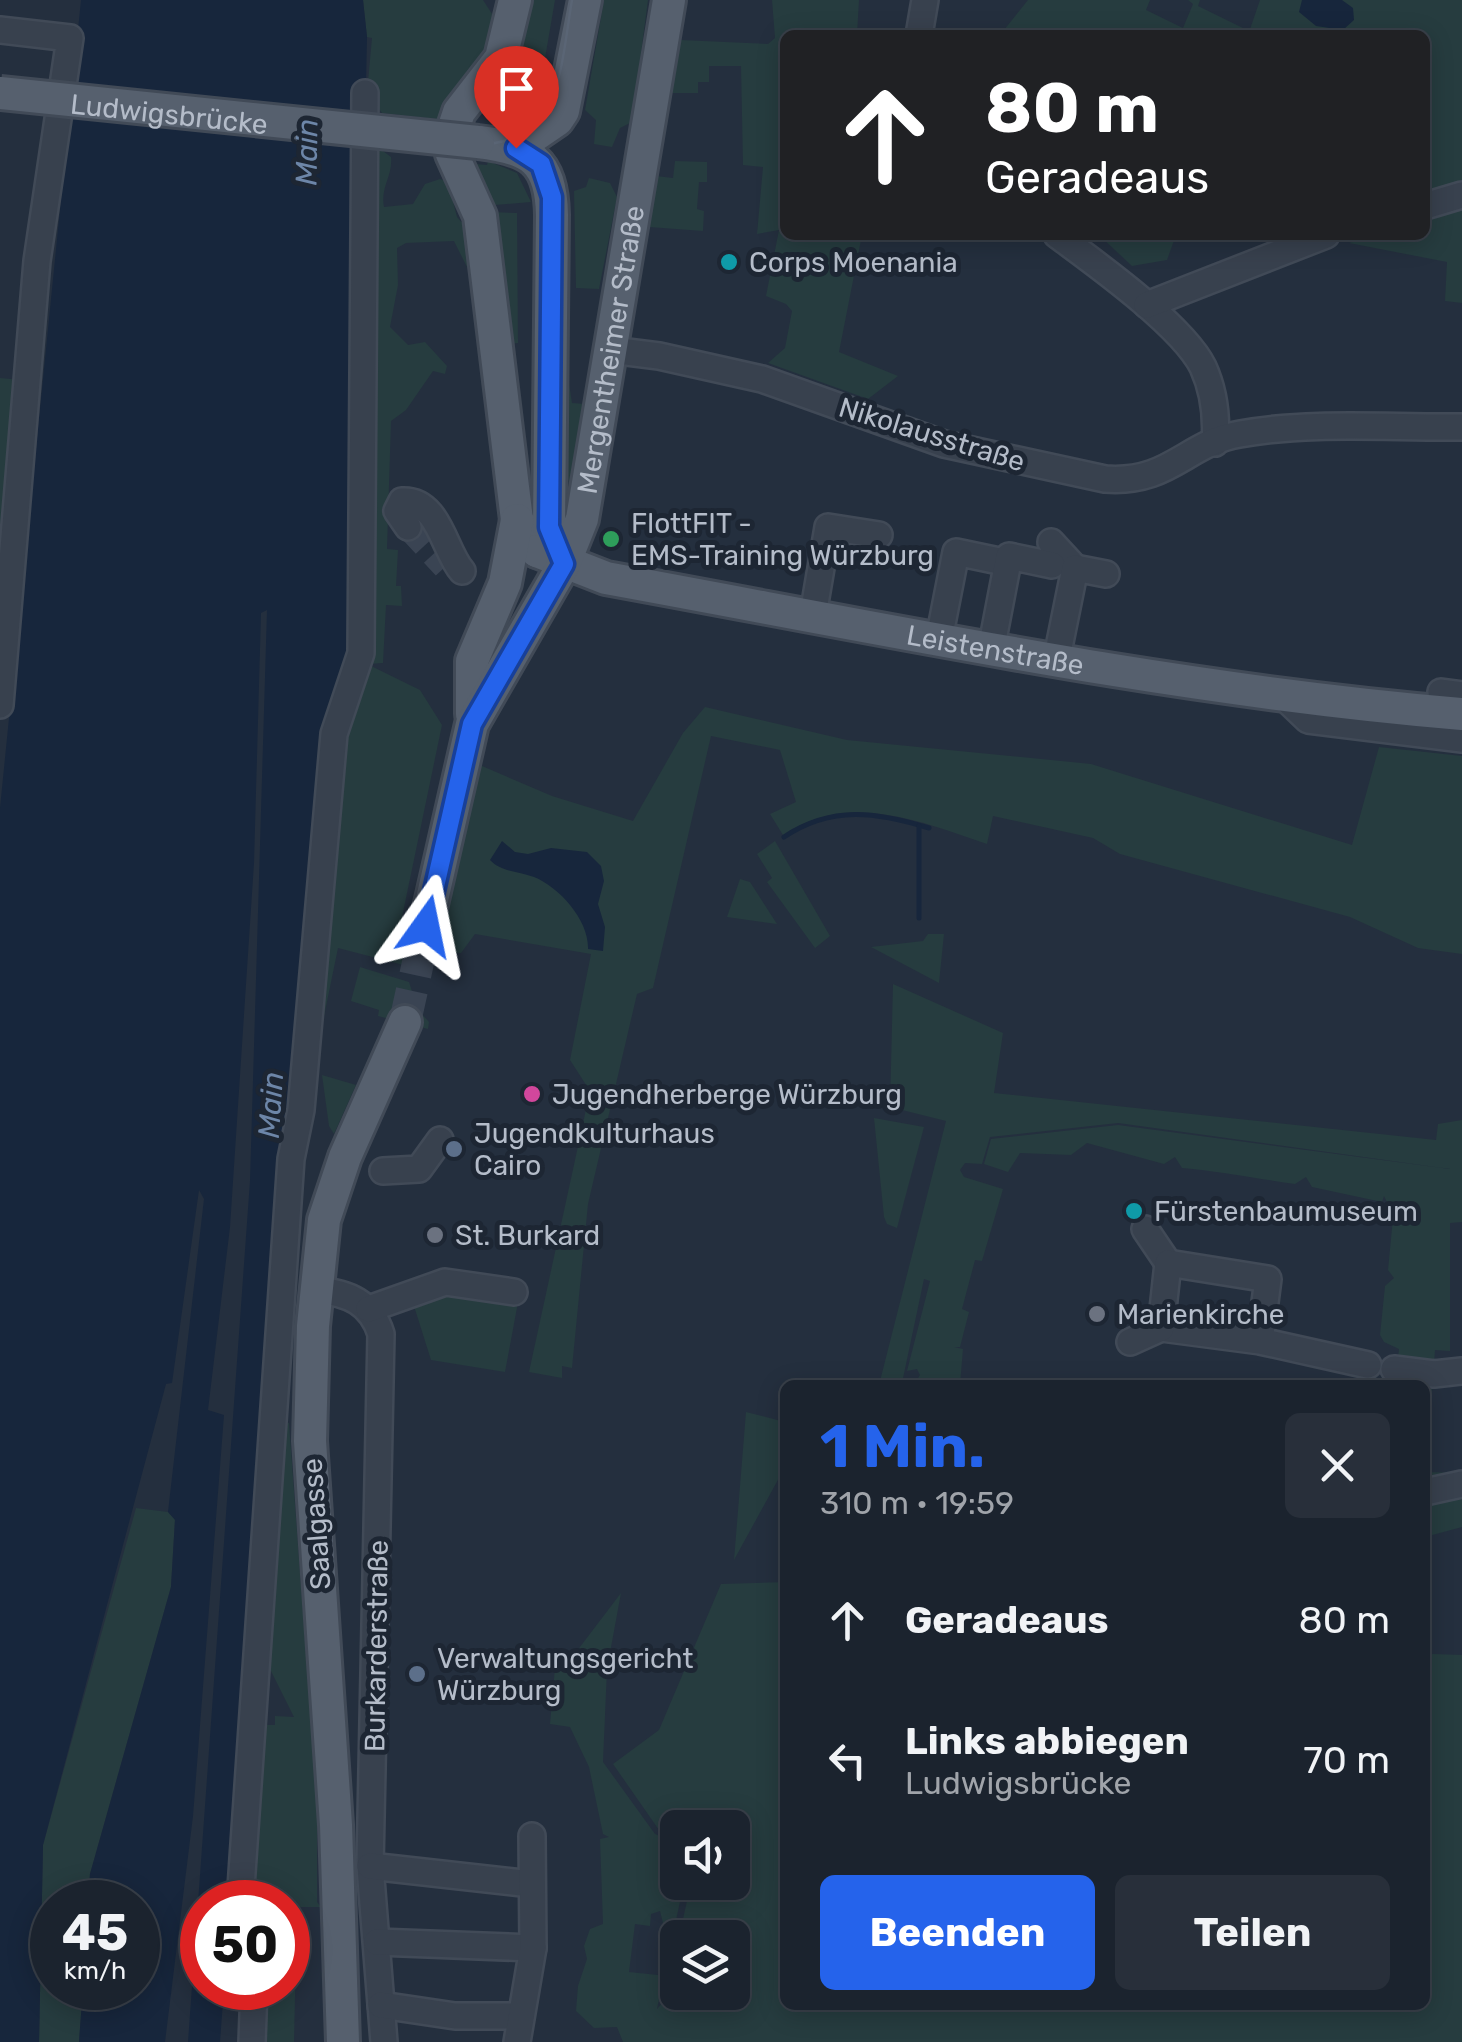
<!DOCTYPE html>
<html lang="de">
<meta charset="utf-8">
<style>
:root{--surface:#1b232e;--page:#282f3a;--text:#f1f3f6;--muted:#a0a4aa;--line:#39404a;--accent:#2563eb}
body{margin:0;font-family:Rubik,sans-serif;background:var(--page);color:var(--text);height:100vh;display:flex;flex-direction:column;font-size:38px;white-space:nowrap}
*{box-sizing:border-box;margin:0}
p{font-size:32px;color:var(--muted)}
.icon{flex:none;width:55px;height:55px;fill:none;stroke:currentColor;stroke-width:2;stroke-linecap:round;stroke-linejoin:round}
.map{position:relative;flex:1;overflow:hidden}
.sheet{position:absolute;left:780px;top:1380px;width:650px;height:630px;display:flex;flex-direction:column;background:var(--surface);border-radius:15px;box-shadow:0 5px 25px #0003,0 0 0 2px var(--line)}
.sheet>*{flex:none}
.top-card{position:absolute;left:780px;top:30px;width:650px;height:210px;border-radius:15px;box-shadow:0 5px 25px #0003,0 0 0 2px var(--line);background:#202124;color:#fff;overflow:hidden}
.fabs{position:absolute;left:660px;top:1810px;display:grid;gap:20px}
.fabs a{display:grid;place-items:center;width:90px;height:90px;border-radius:15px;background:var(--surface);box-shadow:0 5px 25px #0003,0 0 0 2px var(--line);font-size:50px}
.speed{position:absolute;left:30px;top:1880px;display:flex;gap:20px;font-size:50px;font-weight:700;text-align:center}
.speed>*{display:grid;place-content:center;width:130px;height:130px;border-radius:50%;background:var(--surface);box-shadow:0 5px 25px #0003,0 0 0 2px var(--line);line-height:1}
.speed small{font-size:25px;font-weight:400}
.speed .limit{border:15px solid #d22;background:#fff;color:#111}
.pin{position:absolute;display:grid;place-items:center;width:85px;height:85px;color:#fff;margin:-102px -42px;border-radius:50% 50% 50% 0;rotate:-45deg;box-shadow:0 0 10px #0007}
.pin .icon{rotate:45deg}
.me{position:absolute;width:110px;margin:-55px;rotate:12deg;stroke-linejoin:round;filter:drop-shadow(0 0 8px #0008)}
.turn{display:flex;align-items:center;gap:35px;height:210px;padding:0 40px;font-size:45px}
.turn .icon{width:130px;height:130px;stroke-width:2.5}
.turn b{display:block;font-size:70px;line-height:85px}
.round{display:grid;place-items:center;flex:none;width:105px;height:105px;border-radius:15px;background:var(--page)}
.head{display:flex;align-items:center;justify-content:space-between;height:170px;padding:0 40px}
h1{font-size:60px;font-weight:700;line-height:75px;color:var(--accent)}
.action{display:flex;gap:20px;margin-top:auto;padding:20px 40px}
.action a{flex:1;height:115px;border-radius:15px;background:var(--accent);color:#fff;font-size:40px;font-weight:700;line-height:115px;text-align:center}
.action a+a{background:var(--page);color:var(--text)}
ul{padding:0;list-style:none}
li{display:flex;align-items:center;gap:30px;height:140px;padding:0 40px}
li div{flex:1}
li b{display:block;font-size:38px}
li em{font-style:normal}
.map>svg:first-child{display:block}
.green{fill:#263c3f;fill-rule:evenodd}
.water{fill:#17263c}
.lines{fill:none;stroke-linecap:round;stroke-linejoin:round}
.stream{stroke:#17263c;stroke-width:5}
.minor-tunnel{stroke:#3a4453;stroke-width:25;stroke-dasharray:25 12;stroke-linecap:butt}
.major-tunnel{stroke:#3a4453;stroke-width:32;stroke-dasharray:32 16;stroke-linecap:butt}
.minor-casing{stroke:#414a57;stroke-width:30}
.major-casing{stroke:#414a57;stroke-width:38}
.minor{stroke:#38414e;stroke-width:25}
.major{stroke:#56606e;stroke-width:32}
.tram{stroke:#5a6575;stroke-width:2.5}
.major-bridge-casing{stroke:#414a57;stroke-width:38;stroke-linecap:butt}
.major-bridge{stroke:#56606e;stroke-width:32}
.route-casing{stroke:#184099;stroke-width:25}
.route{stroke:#2563eb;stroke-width:18}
.culture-dot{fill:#0f9aa8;stroke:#1d2633;stroke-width:4}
.leisure-dot{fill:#2e9e5b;stroke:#1d2633;stroke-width:4}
.hotel-dot{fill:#d1479c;stroke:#1d2633;stroke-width:4}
.service-dot{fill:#5c6f8a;stroke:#1d2633;stroke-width:4}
.worship-dot{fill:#6b7280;stroke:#1d2633;stroke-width:4}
.labels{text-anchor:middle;stroke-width:10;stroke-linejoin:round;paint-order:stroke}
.street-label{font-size:28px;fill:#b4bcc9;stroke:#1d2633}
.poi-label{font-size:28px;fill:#b4bcc9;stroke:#1d2633;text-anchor:start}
.water-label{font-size:30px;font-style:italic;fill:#6d86a8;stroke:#1d2633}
</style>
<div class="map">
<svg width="1462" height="2042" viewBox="0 0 1462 2042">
<rect width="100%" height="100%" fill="#242f3e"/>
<g class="green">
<path d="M363 0H483L494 17 491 25 505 36 446 120 382 113 367 93 372 38 367 37Z"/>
<path d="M524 0H555L542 76 507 70Z"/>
<path d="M604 0H648L632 122 620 128 612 147 594 144 596 120 585 110Z"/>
<path d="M772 0H859L857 35H785V235H862L839 352 898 376 868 399 768 363 785 348 792 311 786 304 766 296 779 230 757 234 763 167 743 165 741 66H709V82H698V93H672L681 40 768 44 775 38Z"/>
<path d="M1028 0H1150L1146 10 1183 28 1193 4 1188 0H1200L1198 6 1245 29 1243 35H1000Z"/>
<path d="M1260 0H1462V183L1425 195V35H1248Z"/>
<path d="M507 76 537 85C533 113 520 124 491 124L482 113Z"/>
<path d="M379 148 391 157C393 176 380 187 384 207L413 204 425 184 440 179 448 182 457 217 472 234 482 359 470 273 454 241 406 243 397 248 398 285 390 327 408 345 425 342 447 366 445 374 433 371 406 410 391 421 387 549 398 550 396 586H401L402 606 386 605 383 663 367 664 420 690 442 725 401 922 441 928 475 763 552 796 633 821 683 733 705 707 847 740 1091 764 1352 845 1379 747 1462 756V954L1418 948 1350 917 1120 854 1093 838 993 816 987 844C919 821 850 791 783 835L770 814 796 802 780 750 711 736 653 988 637 994 588 1204 572 1368 562 1366V1378L529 1372 590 1091 570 1060 591 954 475 934 461 953 431 951 423 964 411 967 338 948 322 1026 310 1057 372 153Z"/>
<path d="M488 161 517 173 531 202 495 205 475 169V164L487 165Z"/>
<path d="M675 161 707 162V182H699L697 209 704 211 703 231 649 227 656 176 673 178Z"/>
<path d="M589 178 610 183 617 197 599 289 576 288 574 191 586 187Z"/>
<path d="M1462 208V303L1445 301 1447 262 1349 243 1375 235H1425V220Z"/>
<path d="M491 212 517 213 518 343 510 344Z"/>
<path d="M1099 235H1176L1167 260 1132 266Z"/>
<path d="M565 357 572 403 586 404 572 492 564 466Z"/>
<path d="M0 378 21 380 0 607Z"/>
<path d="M775 841 830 936 815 948 767 882 772 878 757 854Z"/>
<path d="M740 879 750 882 777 924 727 917Z"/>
<path d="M928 934H944L939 983 871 947 923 941Z"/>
<path d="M360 967 409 982 418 1010 429 1022 428 1029 378 1016 379 1010 351 1001Z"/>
<path d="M893 984 1003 1033 994 1093 1436 1140 1438 1124 1462 1120V1222L1450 1223V1351L1435 1350 1426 1472 1462 1473V1527L1425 1537V1385H1395L1399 1349 1384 1342 1380 1335 1385 1286 1394 1278 1388 1270 1393 1218 1401 1213 1400 1203 1387 1202 1384 1196 1382 1202 1312 1187 1306 1177 1295 1184C1253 1178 1217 1171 1182 1168L1175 1157 1164 1164 1087 1143 1071 1155 1020 1153 1008 1172 984 1164 991 1139 1118 1125 1450 1169 1118 1123 990 1137 982 1164 965 1163 960 1170 964 1177 1003 1189 982 1261 975 1260 962 1309 969 1312 960 1347H954L963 1349 960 1385 915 1383 920 1375 917 1369 907 1371 930 1281 924 1279 902 1383 909 1385H879L946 1121 890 1107Z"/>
<path d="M322 1075 356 1085 334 1134 329 1126Z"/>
<path d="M874 1118 924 1127 897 1228 887 1224 884 1217Z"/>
<path d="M446 1286 519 1297 505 1372 431 1360 414 1306Z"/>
<path d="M746 1412 785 1422V1467L734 1560Z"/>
<path d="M285 1423H289L317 1803V1902L321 1907H297L294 2042H262L265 1988H288V1902H242L259 1725H275V1716L294 1717 265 1659 279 1439 285 1438Z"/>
<path d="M136 1508 168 1512 175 1519 171 1587 90 1874 88 1902H52V1988H83L79 2042H39L43 1845Z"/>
<path d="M785 1582V2005H1425V1635L1432 1654 1462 1655V2042H623L617 2027 594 2028 576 2011 578 1986 587 1959 584 1946 590 1929 603 1924 600 1839 609 1837 603 1834 589 1767 570 1727 550 1724 556 1656 567 1664 621 1593 607 1669 603 1762 655 1834 677 1842 678 1882 684 1883 657 2009 665 2000 677 1942 678 1992H732V1938L679 1937 691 1883 732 1882V1828H678L677 1835 659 1830 613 1764 659 1730 721 1584ZM660 1911 665 1931 658 1975 629 1972 635 1924 650 1926 651 1914Z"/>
</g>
<g class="water">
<path d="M81 0H363L367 37 354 659 328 734 231 1902H202V1988H224L220 2042H188L250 1181 267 610 261 613 254 863 230 1227 208 1410 224 1415 193 1816 165 2042H79L83 1988H138V1902H88L90 1874 171 1587 175 1520 168 1512 204 1199 199 1190 172 1383 166 1384 43 1845 39 2042H0V808Z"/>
<path d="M1302 0H1342L1353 8 1354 20 1343 30 1316 26 1299 12Z"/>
<path d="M502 841 515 852 528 854 551 848 587 852 601 866 604 881 598 904 605 927 603 951 588 949C589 920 559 887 534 877 518 871 501 872 490 860Z"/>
</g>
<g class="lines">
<g class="stream">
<path d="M784 837C832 805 877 812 929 828"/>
<path d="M919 918V826"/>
</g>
<path class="minor-tunnel" d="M408 527 445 567"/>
<path class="major-tunnel" d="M405 1022 426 926"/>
<defs>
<g id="minor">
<path d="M0 30 70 38 37 261 0 705"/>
<path d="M919 35 925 0"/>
<path d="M1425 206 1462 195"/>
<path d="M1057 235C1095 263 1183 326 1203 367 1214 391 1217 417 1215 443"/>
<path d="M1147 305 1326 235"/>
<path d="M611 350 659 356 762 379 944 444 1105 479C1170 484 1186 443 1240 434 1311 421 1390 428 1462 427"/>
<path d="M408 527 397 511 402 501C439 499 444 551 462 571"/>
<path d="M1051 542 1075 568"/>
<path d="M813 615 828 527 879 535"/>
<path d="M939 639 956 552 999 561"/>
<path d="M991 650 1009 556 1052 565"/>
<path d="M1056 662 1075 568 1106 574"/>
<path d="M1441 692 1462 695"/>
<path d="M1285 698 1308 720 1462 739"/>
<path d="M383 1171 419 1169 440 1140"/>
<path d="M1145 1229 1168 1263"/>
<path d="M317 1290C348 1293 371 1302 381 1334L370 1866 384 2042"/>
<path d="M369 1309 445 1282 514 1292"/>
<path d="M1260 1341 1268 1279 1168 1263 1161 1328 1260 1341 1368 1365"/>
<path d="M1130 1342 1161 1328"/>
<path d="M1394 1369 1434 1374 1462 1371"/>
<path d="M1425 1492 1462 1484"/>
<path d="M370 1866 531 1884"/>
<path d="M240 1902 291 1159 301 1110 334 734 361 653 365 93"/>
<path d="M377 1942 533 1948"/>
<path d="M381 2005 455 2016H521"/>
<path d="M252 2042 254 1988"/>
<path d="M517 2042 533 1948 532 1836"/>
</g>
<g id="major">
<path d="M515 0 501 58 459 112 451 136 452 154 480 216 517 520 537 551"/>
<path d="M478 142C530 148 551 160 552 215L549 527 564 564"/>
<path d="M516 148 557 120 563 111 585 0"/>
<path id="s1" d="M537 551 606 578C891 630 1173 690 1462 714"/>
<path d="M472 714V661L505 583 517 520"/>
<path id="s2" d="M426 926 472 724 564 564 582 519 669 0"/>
<path d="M343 2042 336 1825 310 1441 313 1326 324 1220 345 1157 405 1022"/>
</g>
</defs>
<use href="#minor" class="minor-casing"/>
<use href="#major" class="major-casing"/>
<use href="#minor" class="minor"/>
<use href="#major" class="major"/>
<path class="tram" id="s3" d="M0 96 461 145C562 150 559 76 572 0"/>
<defs>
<path id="major-bridge" d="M0 93 478 142"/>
</defs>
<use href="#major-bridge" class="major-bridge-casing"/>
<use href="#major-bridge" class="major-bridge"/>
</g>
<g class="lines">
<defs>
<path id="route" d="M426 926 472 724 564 564 549 527 552 197 541 164 516 148"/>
</defs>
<use href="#route" class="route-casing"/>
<use href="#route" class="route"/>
</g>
<g class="culture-dot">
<circle cx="729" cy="262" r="10"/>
<circle cx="1134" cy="1211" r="10"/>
</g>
<circle class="leisure-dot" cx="611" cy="539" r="10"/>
<circle class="hotel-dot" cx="532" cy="1094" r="10"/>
<g class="service-dot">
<circle cx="454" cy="1149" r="10"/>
<circle cx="417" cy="1674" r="10"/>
</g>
<g class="worship-dot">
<circle cx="435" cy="1235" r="10"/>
<circle cx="1097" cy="1314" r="10"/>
</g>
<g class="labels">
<g class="street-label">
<text dy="10" stroke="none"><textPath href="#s3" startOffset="170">Ludwigsbrücke</textPath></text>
<text dy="10" stroke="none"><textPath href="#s2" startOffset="612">Mergentheimer Straße</textPath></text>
<text transform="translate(932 434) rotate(17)" y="10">Nikolausstraße</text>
<text dy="10" stroke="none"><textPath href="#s1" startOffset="470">Leistenstraße</textPath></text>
<text transform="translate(316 1524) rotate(-94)" y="10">Saalgasse</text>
<text transform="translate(376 1646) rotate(-89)" y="10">Burkarderstraße</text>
</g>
<g class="poi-label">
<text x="749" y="272">Corps Moenania</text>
<text x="631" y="533">FlottFIT -<tspan x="631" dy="32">EMS-Training Würzburg</tspan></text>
<text x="552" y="1104">Jugendherberge Würzburg</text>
<text x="474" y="1143">Jugendkulturhaus<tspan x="474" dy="32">Cairo</tspan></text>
<text x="1154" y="1221">Fürstenbaumuseum</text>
<text x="455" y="1245">St. Burkard</text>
<text x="1117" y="1324">Marienkirche</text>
<text x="437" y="1668">Verwaltungsgericht<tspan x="437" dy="32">Würzburg</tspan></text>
</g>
<g class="water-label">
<text transform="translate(307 152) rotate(-89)" y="10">Main</text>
<text transform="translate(271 1105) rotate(-86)" y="10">Main</text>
</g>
</g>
</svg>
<div class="fabs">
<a><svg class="icon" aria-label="sound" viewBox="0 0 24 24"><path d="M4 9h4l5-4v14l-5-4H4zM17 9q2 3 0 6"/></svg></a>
<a><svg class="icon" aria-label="layers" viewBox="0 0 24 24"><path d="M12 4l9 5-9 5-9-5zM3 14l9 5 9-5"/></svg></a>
</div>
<div class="speed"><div>45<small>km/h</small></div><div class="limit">50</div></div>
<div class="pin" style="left:516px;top:148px;background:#d93025"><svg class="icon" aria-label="arrive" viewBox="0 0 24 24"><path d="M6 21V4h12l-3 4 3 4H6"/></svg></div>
<svg class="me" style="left:426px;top:926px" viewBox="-20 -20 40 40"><path d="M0-17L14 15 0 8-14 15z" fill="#2563eb" stroke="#fff" stroke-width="4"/></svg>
<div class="top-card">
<div class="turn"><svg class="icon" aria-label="ahead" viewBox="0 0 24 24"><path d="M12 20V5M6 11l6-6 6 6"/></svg><div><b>80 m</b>Geradeaus</div></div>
</div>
<section class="sheet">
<div class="head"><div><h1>1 Min.</h1><p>310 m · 19:59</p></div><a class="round"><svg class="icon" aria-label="close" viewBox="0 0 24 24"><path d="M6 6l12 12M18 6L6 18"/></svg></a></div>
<ul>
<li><svg class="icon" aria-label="ahead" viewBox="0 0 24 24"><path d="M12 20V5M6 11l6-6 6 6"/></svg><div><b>Geradeaus</b></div><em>80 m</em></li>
<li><svg class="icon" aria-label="left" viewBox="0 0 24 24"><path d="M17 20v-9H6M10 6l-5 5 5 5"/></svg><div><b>Links abbiegen</b><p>Ludwigsbrücke</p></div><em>70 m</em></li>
</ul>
<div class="action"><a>Beenden</a><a>Teilen</a></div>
</section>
</div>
